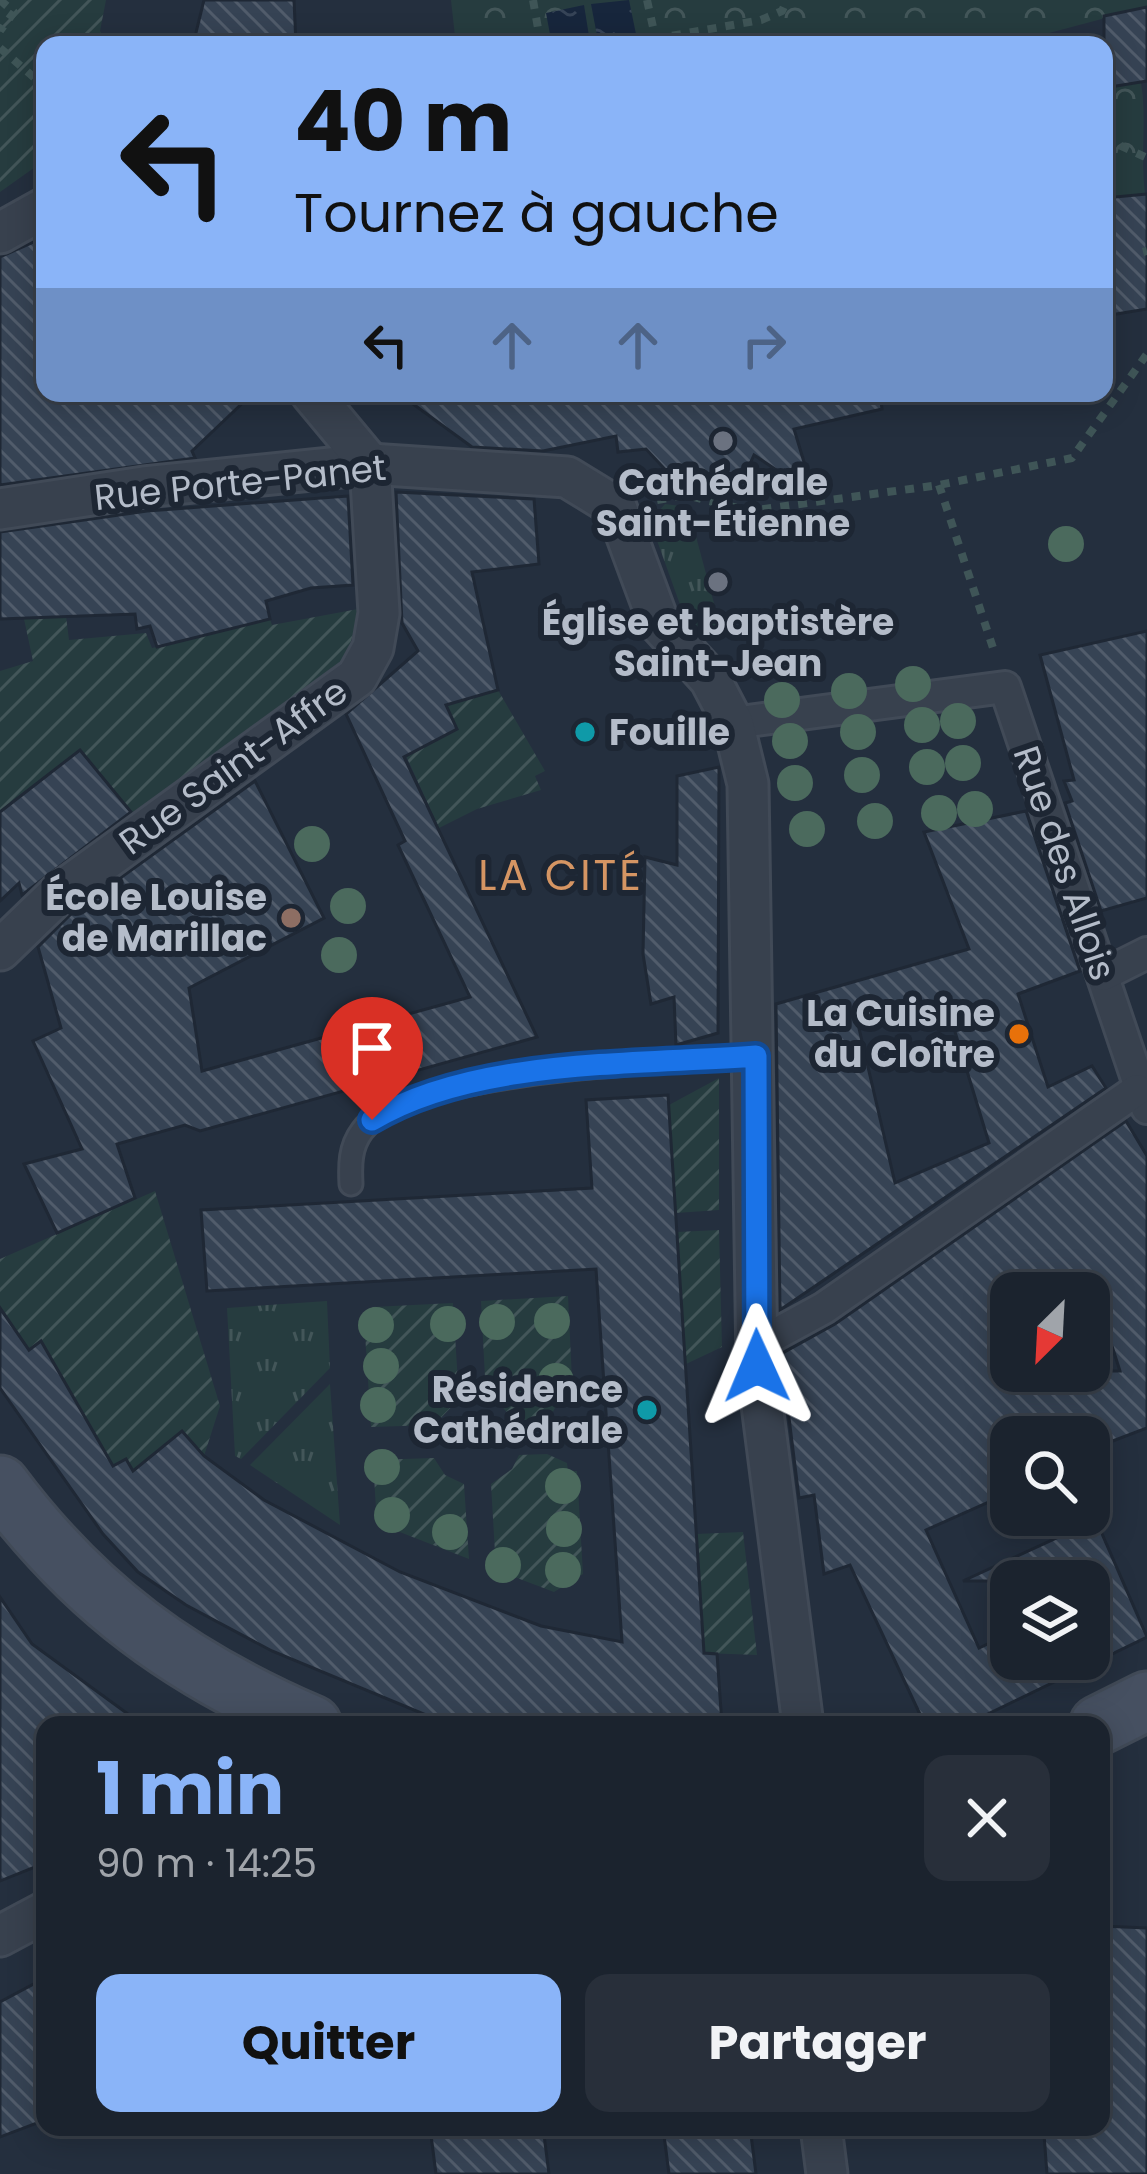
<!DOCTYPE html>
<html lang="fr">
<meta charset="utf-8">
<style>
:root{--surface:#1b232e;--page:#282f3a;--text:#f1f3f6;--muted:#a0a4aa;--line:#39404a;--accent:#8ab4f8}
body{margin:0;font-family:Poppins,sans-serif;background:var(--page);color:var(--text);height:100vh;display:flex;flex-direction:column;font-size:45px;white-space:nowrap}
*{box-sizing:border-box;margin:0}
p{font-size:39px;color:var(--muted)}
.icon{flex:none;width:66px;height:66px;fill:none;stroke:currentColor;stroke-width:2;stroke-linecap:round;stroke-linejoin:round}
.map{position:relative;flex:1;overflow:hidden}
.drawer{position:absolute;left:36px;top:1716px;width:1074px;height:420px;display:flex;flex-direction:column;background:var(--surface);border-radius:24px;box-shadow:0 6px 30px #0003,0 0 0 3px var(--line)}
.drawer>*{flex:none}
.guide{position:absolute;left:36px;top:36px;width:1077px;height:366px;border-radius:24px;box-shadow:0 6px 30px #0003,0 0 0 3px var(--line);background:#8ab4f8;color:#111;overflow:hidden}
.needle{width:78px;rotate:204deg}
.buttons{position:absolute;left:990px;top:1272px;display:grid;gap:24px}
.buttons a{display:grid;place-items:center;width:120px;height:120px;border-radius:24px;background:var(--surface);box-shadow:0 6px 30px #0003,0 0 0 3px var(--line);font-size:60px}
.pin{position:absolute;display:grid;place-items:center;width:102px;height:102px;color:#fff;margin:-123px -51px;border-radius:50% 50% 50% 0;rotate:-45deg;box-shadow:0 0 12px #0007}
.pin .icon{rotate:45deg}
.me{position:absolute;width:132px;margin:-66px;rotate:359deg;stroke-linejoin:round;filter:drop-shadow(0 0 9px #0008)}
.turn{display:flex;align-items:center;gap:42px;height:252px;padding:0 60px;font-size:54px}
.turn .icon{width:156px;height:156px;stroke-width:2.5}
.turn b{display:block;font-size:84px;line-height:102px}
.lanes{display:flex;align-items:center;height:114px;padding:0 60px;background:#0003;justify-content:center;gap:60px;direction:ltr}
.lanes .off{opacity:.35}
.round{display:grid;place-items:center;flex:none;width:126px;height:126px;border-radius:24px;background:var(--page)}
.summary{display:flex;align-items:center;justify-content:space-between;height:204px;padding:0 60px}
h1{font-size:72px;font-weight:700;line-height:90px;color:var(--accent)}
.button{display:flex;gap:24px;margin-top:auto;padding:24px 60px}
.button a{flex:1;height:138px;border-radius:24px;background:var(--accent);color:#111;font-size:48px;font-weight:700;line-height:138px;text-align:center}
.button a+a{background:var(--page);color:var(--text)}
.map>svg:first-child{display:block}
.grass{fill:url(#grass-tufts)}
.park{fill:url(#park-crowns)}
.garden{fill:url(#garden-furrows)}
.water{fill:url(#water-ripples)}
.building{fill:url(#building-back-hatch);stroke:#1f2835;stroke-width:3;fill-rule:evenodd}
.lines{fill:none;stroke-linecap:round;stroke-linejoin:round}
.service-casing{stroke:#414a57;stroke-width:27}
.pedestrian-casing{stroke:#414a57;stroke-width:36}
.minor-casing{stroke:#414a57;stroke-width:45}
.secondary-casing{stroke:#414a57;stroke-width:63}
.path{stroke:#3f5557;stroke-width:8;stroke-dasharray:9 9;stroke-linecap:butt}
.service{stroke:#38414e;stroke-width:21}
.pedestrian{stroke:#38414e;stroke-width:30}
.minor{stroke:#38414e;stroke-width:39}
.secondary{stroke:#465061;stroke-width:57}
.tree{fill:#4b6a5d}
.route-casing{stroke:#114b97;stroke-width:30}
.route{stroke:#1a73e8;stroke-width:21}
.worship-dot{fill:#6b7280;stroke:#1d2633;stroke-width:4.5}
.culture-dot{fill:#0f9aa8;stroke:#1d2633;stroke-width:4.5}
.education-dot{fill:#8d6e63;stroke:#1d2633;stroke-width:4.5}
.food-dot{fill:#e8710a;stroke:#1d2633;stroke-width:4.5}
.labels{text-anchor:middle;stroke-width:12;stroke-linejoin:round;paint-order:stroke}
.street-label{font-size:36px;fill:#b4bcc9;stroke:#1d2633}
.poi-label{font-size:36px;font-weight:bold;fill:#b4bcc9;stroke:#1d2633;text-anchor:end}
.quarter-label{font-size:42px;letter-spacing:3px;fill:#d59563;stroke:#1d2633}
</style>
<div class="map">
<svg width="1147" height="2174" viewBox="0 0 1147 2174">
<defs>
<pattern id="grass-tufts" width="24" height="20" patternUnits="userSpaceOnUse" patternTransform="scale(3)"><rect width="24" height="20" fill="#263c3f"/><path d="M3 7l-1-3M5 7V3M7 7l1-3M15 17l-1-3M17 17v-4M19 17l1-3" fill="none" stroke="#435659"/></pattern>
<pattern id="park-crowns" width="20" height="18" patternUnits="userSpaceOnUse" patternTransform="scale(3)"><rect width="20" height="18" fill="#263c3f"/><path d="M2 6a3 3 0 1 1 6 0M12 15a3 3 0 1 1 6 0" fill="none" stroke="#435659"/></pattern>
<pattern id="garden-furrows" width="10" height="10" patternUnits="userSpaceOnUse" patternTransform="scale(3)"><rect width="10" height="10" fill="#263c3f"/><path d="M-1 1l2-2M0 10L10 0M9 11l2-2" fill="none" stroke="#435659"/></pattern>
<pattern id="water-ripples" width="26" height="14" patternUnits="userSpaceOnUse" patternTransform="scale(3)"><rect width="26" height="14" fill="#17263c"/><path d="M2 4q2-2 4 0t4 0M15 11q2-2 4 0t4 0" fill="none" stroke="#364457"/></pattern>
<pattern id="building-back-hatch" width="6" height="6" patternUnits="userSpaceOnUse" patternTransform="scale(3)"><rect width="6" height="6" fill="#364354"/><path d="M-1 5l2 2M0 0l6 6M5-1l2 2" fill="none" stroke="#515c6b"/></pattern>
</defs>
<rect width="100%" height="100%" fill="#242f3e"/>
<g class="grass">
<path d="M665 504 688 507 722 633 706 635 682 610 650 521Z"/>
<path d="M327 1301 330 1368 241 1459 235 1456 227 1308Z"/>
<path d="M330 1384 340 1525 250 1465Z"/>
</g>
<g class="park">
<path d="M451 0H1147V7L1004 45H456Z"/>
<path d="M1141 82C1147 119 1140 155 1145 194L1104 198V88Z"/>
</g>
<g class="garden">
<path d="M0 0H106L100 31 109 45H45V160L0 192Z"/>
<path d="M358 609C355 623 353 641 346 654 316 708 187 773 132 813L80 750 26 792 0 834V671L33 661 24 619 66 616 69 640 146 633 152 648 270 619 272 625Z"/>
<path d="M498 690 545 771 535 776 541 790 477 809 439 828 406 756 457 730 446 705Z"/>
<path d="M719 1078V1210L676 1213 669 1105Z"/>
<path d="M155 1191 220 1406 204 1456 182 1432 133 1471 126 1459 113 1466 0 1308V1259Z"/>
<path d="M719 1230 722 1347 686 1364 677 1232Z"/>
<path d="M568 1296 573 1401 555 1408 548 1421 516 1423 499 1403 486 1397 481 1301Z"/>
<path d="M453 1303 459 1399 434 1425 371 1427 364 1318 373 1307Z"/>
<path d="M547 1454 567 1463 568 1471H577L583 1574 554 1592 496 1570 491 1484 512 1469 519 1455Z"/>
<path d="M434 1458 445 1475 464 1484 469 1559 392 1529 376 1509 373 1460Z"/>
<path d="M743 1532 757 1655 704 1653 696 1534Z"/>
</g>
<g class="water">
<path d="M629 0 636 34 598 41 591 4Z"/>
<path d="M584 5 590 42 552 45 546 13Z"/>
</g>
<g class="building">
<path d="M204 0H294L296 45H193Z"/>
<path d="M1147 7V81L1104 88V16Z"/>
<path d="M1147 194V309L1104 316V198Z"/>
<path d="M45 237V393H253L192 451 195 458 0 485V257Z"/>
<path d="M398 393H880L882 409 794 429 814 495 754 455 740 486 717 490 675 480 646 449 618 452 616 436 543 451 472 447Z"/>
<path d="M396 492 534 499 539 564 472 572 498 690 446 705 457 729 404 757 537 1037 200 1131 185 1125 117 1144 135 1198 57 1233 24 1164 82 1149 33 1041 61 1028 38 947 73 912 255 781 324 918 189 988 202 1071 470 997 398 845 405 841 346 714 418 651 402 623Z"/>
<path d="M348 496 353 585 311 588 266 601 270 619 157 647 150 626 137 629 135 614 0 619V532L147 511Z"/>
<path d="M1147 631V898L1101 911 1065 803 1072 801 1064 781 1074 780 1040 655Z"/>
<path d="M80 750 131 812 22 895 19 883 0 901V812Z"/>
<path d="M719 767 718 1033 676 1045 674 997 651 1004 643 954 645 857 677 865V776Z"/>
<path d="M1026 811 1080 971 1018 994 1048 1087 1092 1066 1106 1088 780 1310 776 1004 969 949 924 832ZM945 999 989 1143 895 1183 858 1024Z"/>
<path d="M668 1095 704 1653 717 1654 722 1725H450L272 1651 186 1605 138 1572 103 1534 0 1388V1308L29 1350 41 1341 113 1466 126 1459 133 1471 182 1431 204 1456 264 1500 400 1572 541 1626 622 1642 596 1269 207 1291 201 1210 592 1188 586 1100Z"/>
<path d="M1126 1121 1147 1156V1428L1089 1450V1437H1011V1492L926 1530 979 1648 1011 1633V1659H1089V1581H963L1089 1523V1504L1147 1637 965 1725H925L850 1565 824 1574 814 1495 799 1498 781 1354 835 1324ZM1011 1293H1095L1120 1371H1011Z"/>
<path d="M0 1597 32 1644 143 1725H45V1863L0 1881Z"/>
<path d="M1101 1926 1147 1928V2174H1047L1044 2134 1101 2127Z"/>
<path d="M45 1978V2120L0 2137V2002Z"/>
<path d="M430 2127H543L549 2174H436Z"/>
<path d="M663 2127H750L756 2174H669Z"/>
</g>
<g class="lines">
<defs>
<path id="service" d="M351 1184C350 1165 350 1147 362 1131 409 1067 676 1062 756 1056"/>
<g id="pedestrian">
<path d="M733 723 1005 687 1147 1108"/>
<path d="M1103 975 1147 953"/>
<path d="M756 1345 824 1308 1137 1090"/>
</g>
<g id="minor">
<path d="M0 233 45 208"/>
<path d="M0 509 144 487 370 464 567 477 616 507 659 623 710 679 733 723 748 784 757 1366 803 1725"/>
<path d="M0 950 58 894 357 677 373 648 379 613 370 464 311 393"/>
<path d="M0 1936 45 1912"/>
<path d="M821 2127 827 2174"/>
</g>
<g id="secondary">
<path d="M0 1485C86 1600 180 1668 312 1725"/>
<path d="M1099 1725 1147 1701"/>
</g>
</defs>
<use href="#service" class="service-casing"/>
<use href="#pedestrian" class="pedestrian-casing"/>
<use href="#minor" class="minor-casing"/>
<use href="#secondary" class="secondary-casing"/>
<g class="path">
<path d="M0 0 14 12 0 31"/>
<path d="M533 0 541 45"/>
<path d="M647 0 657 45"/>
<path d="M619 45 761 20 782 11 787 0"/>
<path d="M0 48 45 87"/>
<path d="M1104 138 1147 158"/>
<path d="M1143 252 1147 251"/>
<path d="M939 485 995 654"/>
<path d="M657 500 686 495 749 511 939 485 1072 458 1147 354"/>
</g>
<use href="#service" class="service"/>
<use href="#pedestrian" class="pedestrian"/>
<use href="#minor" class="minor"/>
<use href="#secondary" class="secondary"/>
</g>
<g class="tree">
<circle cx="1066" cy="544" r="18"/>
<circle cx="913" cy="684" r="18"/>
<circle cx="849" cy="691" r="18"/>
<circle cx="782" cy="700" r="18"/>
<circle cx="958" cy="721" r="18"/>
<circle cx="922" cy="725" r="18"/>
<circle cx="858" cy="732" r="18"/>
<circle cx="790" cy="741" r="18"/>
<circle cx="963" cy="763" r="18"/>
<circle cx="927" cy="767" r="18"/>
<circle cx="862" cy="775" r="18"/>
<circle cx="795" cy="783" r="18"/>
<circle cx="975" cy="809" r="18"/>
<circle cx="939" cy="813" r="18"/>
<circle cx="875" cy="821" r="18"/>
<circle cx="807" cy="829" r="18"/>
<circle cx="312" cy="844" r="18"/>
<circle cx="348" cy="906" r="18"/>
<circle cx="339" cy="955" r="18"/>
<circle cx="552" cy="1321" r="18"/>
<circle cx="497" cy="1322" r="18"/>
<circle cx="448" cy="1324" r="18"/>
<circle cx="376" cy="1325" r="18"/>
<circle cx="381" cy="1366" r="18"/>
<circle cx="556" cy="1381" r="18"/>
<circle cx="378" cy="1405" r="18"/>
<circle cx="382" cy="1467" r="18"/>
<circle cx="563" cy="1486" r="18"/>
<circle cx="392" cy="1515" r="18"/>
<circle cx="564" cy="1529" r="18"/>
<circle cx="450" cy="1532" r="18"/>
<circle cx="503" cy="1565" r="18"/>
<circle cx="563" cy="1570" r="18"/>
</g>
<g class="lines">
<defs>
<path id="route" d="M372 1120C475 1058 638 1065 756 1056L757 1366"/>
</defs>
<use href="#route" class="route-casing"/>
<use href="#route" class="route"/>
</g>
<g class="worship-dot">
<circle cx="723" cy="441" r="12"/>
<circle cx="718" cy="582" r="12"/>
</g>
<g class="culture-dot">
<circle cx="585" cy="732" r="12"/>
<circle cx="647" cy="1410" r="12"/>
</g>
<circle class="education-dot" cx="291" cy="918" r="12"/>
<circle class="food-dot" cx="1019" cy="1034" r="12"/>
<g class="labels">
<g class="street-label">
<text transform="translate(240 482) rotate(-6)" y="13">Rue Porte-Panet</text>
<text transform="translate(233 766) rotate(-36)" y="13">Rue Saint-Affre</text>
<text transform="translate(1065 863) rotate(71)" y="13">Rue des Allois</text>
</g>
<g class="poi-label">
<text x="723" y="495" text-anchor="middle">Cathédrale<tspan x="723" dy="41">Saint-Étienne</tspan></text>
<text x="718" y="635" text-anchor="middle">Église et baptistère<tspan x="718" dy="41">Saint-Jean</tspan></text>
<text x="609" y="745" text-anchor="start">Fouille</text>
<text x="267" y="910">École Louise<tspan x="267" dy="41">de Marillac</tspan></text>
<text x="995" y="1026">La Cuisine<tspan x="995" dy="41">du Cloître</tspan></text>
<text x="623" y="1402">Résidence<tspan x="623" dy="41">Cathédrale</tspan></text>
</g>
<g class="quarter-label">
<text x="561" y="890">LA CITÉ</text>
</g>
</g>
</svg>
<div class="buttons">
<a><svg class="needle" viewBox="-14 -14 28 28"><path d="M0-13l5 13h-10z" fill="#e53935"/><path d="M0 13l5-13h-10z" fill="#a0a4aa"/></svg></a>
<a><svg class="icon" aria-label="search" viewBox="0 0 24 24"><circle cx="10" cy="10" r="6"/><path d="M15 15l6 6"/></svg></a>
<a><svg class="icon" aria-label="layers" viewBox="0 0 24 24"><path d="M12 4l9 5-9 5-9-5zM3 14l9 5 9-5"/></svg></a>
</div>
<div class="pin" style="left:372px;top:1120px;background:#d93025"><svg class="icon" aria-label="arrive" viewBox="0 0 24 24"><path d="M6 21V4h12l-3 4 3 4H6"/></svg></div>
<svg class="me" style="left:757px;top:1366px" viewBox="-20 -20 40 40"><path d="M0-17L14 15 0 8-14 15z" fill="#1a73e8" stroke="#fff" stroke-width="4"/></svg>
<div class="guide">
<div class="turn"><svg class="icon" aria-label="left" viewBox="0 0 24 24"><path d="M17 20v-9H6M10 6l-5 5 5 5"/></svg><div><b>40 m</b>Tournez à gauche</div></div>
<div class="lanes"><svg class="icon" aria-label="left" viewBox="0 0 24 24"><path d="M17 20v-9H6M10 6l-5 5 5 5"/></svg><svg class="icon off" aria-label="ahead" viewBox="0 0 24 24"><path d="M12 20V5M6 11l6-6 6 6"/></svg><svg class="icon off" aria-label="ahead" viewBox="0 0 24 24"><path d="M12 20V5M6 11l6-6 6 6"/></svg><svg class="icon off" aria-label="right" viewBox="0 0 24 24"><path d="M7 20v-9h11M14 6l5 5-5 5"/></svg></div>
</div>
<section class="drawer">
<div class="summary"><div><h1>1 min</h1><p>90 m · 14:25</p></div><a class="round"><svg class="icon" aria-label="close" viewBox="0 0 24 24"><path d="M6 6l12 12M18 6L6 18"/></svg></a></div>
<div class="button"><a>Quitter</a><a>Partager</a></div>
</section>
</div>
